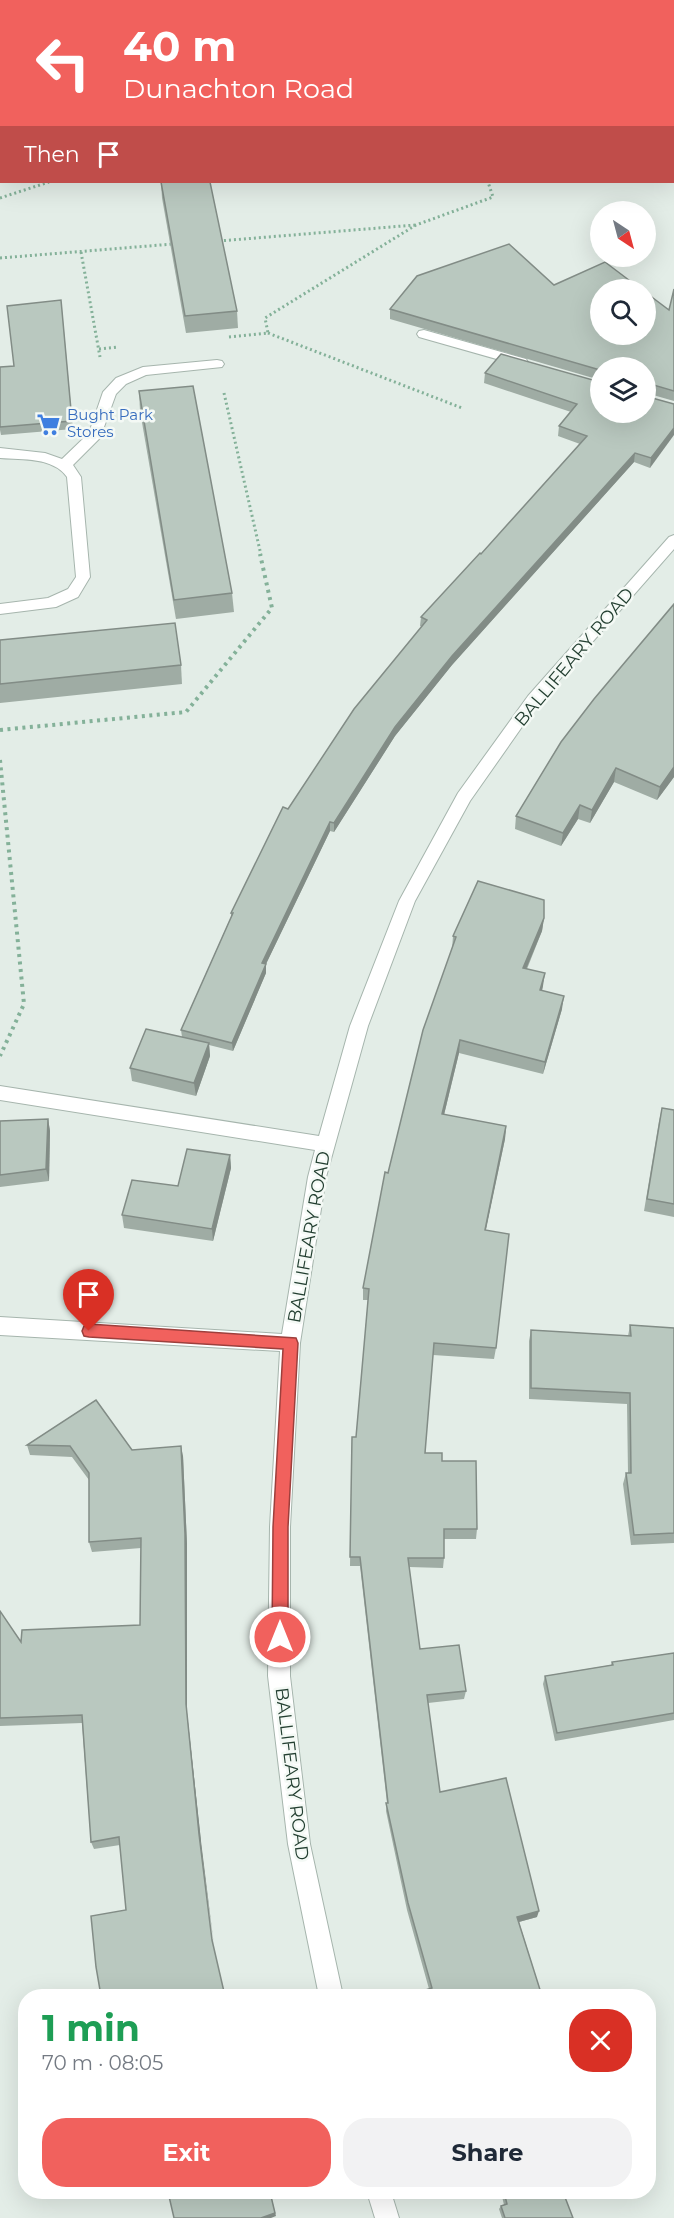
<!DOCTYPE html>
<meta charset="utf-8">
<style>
:root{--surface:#fff;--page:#f2f2f3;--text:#1f2937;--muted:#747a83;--accent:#f1615d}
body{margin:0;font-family:Montserrat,sans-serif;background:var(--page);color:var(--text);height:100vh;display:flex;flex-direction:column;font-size:22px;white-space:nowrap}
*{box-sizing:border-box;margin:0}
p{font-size:20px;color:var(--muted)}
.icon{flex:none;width:33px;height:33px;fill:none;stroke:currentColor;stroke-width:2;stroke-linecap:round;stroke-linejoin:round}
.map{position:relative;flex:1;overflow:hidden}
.side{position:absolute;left:18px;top:1989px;width:638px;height:210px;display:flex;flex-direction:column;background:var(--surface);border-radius:24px;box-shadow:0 6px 24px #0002}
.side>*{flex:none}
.top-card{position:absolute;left:0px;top:0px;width:675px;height:183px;box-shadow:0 6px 24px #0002;background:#f1615d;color:#fff;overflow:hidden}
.needle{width:39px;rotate:144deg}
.controls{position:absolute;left:590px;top:201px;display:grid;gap:12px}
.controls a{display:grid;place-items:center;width:66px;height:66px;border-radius:50%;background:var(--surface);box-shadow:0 6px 24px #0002;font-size:30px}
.pin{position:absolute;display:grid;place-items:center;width:51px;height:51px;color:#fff;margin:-62px -26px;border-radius:50% 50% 50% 0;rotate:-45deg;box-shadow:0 0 6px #0007}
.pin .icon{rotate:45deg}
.me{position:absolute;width:66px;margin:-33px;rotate:0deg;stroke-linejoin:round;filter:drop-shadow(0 0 4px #0008)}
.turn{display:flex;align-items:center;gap:21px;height:126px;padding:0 24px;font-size:27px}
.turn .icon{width:78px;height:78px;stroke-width:2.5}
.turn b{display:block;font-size:42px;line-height:51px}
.then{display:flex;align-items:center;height:57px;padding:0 24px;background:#0003;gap:12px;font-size:22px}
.round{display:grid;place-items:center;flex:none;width:63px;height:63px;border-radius:24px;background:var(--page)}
.head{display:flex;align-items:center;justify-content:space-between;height:102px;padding:0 24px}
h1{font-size:36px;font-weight:700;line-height:45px;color:#1e9e55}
.primary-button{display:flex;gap:12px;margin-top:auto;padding:12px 24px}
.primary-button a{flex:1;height:69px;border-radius:24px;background:var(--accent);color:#fff;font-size:24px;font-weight:700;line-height:69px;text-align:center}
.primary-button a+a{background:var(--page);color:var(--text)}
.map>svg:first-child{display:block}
.green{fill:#bcdebe}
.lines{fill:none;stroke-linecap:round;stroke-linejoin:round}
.minor-casing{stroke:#a6b5ad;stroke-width:2}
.path-far1{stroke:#84b199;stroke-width:3;stroke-dasharray:2 3;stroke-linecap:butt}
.path{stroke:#84b199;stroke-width:4;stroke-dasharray:3 4.5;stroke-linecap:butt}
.minor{fill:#fff;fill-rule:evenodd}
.wall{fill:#9faca4}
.shaded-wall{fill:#828c86}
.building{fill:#b9c8bf;stroke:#828c86;stroke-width:1.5}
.route{fill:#f1615d;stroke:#9d3f3c;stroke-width:1.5}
.labels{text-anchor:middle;stroke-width:5;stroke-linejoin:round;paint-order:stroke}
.far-shop-label{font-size:15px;fill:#366cbe;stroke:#f4f9f5;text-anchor:start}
.street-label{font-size:18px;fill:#233f31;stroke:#f4f9f5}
</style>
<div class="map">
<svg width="674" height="2218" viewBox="0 0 674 2218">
<rect width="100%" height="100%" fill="#e3ede7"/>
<path class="green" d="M0 0H272L273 1 2 2 0 128Z"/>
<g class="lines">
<defs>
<g id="minor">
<rect x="165" y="0" width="12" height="2"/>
<path d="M481 0H495L480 2Z"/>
<rect x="0" y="85" width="2" height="8"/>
<rect x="0" y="144" width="2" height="8"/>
<path d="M424 330 526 359 528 362 521 366 419 337 417 334 419 331Z"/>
<path d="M217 360 222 361 224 364 222 367 146 375 126 384 116 394 100 438 73 465 81 477 90 577 78 597 56 607 0 614V604L48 598 68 589 76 577 67 477C53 457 23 460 0 458V448L45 453 62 459 89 433 103 392 116 378 143 367Z"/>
<path d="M674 535V549L538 704 470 801 415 901 368 1026 326 1177 300 1343 290 1527V1676L310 1844 343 1996H319L288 1844 268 1676 270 1527 280 1351 0 1335V1317L282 1334 308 1177 315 1150 0 1100V1086L319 1136 350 1026 399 901 458 793 528 696 669 537Z"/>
<path d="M367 2192H391L399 2218H375Z"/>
</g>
</defs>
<use href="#minor" class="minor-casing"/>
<g class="path-far1">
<path d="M437 2 442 0"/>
<path d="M0 198 49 182"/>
<path d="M219 241 415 225"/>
<path d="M81 252 100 357"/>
<path d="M0 258 173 244"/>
<path d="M268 333 462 408"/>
<path d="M229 337 268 333 265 318 416 225 493 197 488 182"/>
<path d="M99 349 118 347"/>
<path d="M224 393 261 555"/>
</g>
<g class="path">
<path d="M0 730 186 712 272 608 260 554"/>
<path d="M0 760 24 1004 0 1056"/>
</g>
<use href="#minor" class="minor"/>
</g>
<g class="wall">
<path d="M635 0H674V152V2H634Z"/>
<path d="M161 182 237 311 238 328 186 333 162 198Z"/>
<path d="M554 285 669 310 674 289V401L646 393 600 368V380L390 319V309Z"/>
<path d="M62 309 73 429 1 435 0 430V367L14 366Z"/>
<path d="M485 373 674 404 650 468 634 462 452 665 395 736 334 832 330 831 266 964V973L233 1051 209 1045 210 1056 196 1096 132 1081 130 1068 182 1037 181 1030 231 917V913L288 809 422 627 420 626 421 617 481 554 580 444 558 436 559 426 571 412 484 383Z"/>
<path d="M139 391 232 593 234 612 176 619 140 411Z"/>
<path d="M674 604V777L657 800 614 782 590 823 578 819 561 846 515 829 516 816Z"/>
<path d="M0 640 181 665 182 684 0 703Z"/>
<path d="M544 918 542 931 527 969 543 986 542 991 562 1009 543 1074 459 1053 444 1115 506 1126 505 1139 486 1230 496 1348 494 1359 433 1355 425 1453 442 1461 477 1529 476 1539H444V1558L443 1568 409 1567 420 1649 466 1691 464 1699 428 1703 440 1792 537 1917 519 1922 542 1996 429 1989 407 1910 386 1811 387 1803 360 1566H350L352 1437H356L368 1300H363V1288L388 1173 452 949 453 936Z"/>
<path d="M662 1108 674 1110V1217L644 1211 659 1121Z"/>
<path d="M48 1119 50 1131 49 1181 0 1187V1121Z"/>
<path d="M230 1155 231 1168 213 1241 124 1228 122 1215 178 1186Z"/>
<path d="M630 1325 674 1328V1543L631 1545 623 1484 626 1473H628L627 1404 529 1399V1341L531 1330 628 1336Z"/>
<path d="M96 1400 132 1450 183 1456 187 1544V1713L201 1841 126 1910 120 1845 94 1849 91 1842 82 1723 0 1726V1611L21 1642 140 1625 141 1548 92 1552 89 1542V1480L72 1457 30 1455 27 1445Z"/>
<path d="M674 1653V1720L555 1741 543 1684 545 1676 611 1665 612 1662Z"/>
<path d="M501 2192H563L573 2218H502L499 2209 501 2206 504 2205Z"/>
</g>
<g class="shaded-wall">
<path d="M674 428V435L650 468 651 458Z"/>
<path d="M635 453 634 462 452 665 395 736 334 832V823L395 727 452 656Z"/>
<path d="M674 767V777L657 800 660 787Z"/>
<path d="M616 768 614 782 590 823 592 810Z"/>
<path d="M580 805 578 819 561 846 563 833Z"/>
<path d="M330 822V831L266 964V973L233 1051 232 1043 262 963Z"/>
<path d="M544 918 542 931 521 981 523 968Z"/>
<path d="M545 973 543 986 538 1003 540 990Z"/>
<path d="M564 996 562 1009 543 1074 545 1062Z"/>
<path d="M460 1040 459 1053 441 1127 442 1114Z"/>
<path d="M209 1043 210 1056 196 1096 194 1083Z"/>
<path d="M48 1119 50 1131 49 1181 46 1169Z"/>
<path d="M506 1126 505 1139 483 1242 485 1230Z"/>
<path d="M230 1155 231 1168 213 1241 212 1229Z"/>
<path d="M181 1446 183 1456 187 1544V1713L201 1841 214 1946 199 1834 186 1704Z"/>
<path d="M539 1911 537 1917 515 1923 517 1917Z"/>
<path d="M270 2192 276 2216 271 2218H261Z"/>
</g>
<g class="building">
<path d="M640 0H674V135V2H641Z"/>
<path d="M161 182H210L237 311 185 316Z"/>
<path d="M509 244 554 285 605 262 642 290H600V334H645V292L669 310 674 289V391L647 383 645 385V368H600V370L390 309 417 276Z"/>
<path d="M61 300 72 421 0 427V367L14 366 7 306Z"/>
<path d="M501 354 600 382V412H645V396L674 404V428L651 458 635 453 452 656 395 727 334 823 330 822 262 963 266 964 232 1043 181 1030 233 913H231L283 807 288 809 354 709 427 620 421 617 480 553 481 554 587 436 559 426 577 404 485 373Z"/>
<path d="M193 386 232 593 174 600 139 391Z"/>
<path d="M674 604V767L660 787 616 768 592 810 580 805 563 833 516 816 561 742 594 699Z"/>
<path d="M175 623 181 665 0 684V640Z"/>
<path d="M478 881 544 900V918L523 968 545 973 540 990 564 996 545 1062 460 1040 442 1114 506 1126 485 1230 509 1234 496 1348 434 1343 425 1453H442V1461H476L477 1529H444V1558H408L420 1649 459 1645 466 1691 427 1695 440 1792 506 1778 539 1911 517 1917 542 1996H406L432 1988 408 1903 386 1803H388L360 1557H350L352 1437H356L369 1289 363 1288 385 1172 388 1173 423 1030 456 937 453 936Z"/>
<path d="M146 1029 209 1043 194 1083 130 1068Z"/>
<path d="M662 1108 674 1110V1204L647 1199Z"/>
<path d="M48 1119 46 1169 0 1175V1121Z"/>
<path d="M187 1149 230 1155 212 1229 122 1215 132 1180 178 1186Z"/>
<path d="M630 1325 674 1328V1533L634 1535 626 1473H631L630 1393 531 1388V1330L631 1336Z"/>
<path d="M96 1400 132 1450 181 1446 185 1534 186 1704 199 1834 212 1940 225 1996H101L96 1967 91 1916 126 1910 119 1837 91 1842 82 1715 0 1718V1611L21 1642 22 1630 140 1625 141 1538 89 1542V1473L70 1446 27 1445Z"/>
<path d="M674 1653V1713L557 1733 545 1676 613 1665 612 1662Z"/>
<path d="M168 2192H270L275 2213 261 2218H174Z"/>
<path d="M504 2192H563L573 2218H505L501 2206 507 2204Z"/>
</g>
<path class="route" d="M89 1324 296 1338 298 1343 288 1527V1637L286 1643 280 1645 274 1643 272 1637 273 1527 283 1349 89 1337 84 1336 82 1331 84 1326Z"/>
<defs>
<symbol id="supermarket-bare" viewBox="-9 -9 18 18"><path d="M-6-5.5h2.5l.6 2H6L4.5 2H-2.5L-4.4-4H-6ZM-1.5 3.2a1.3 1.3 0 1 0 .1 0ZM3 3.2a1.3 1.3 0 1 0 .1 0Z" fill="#3f7fe0" stroke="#f4f9f5" stroke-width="2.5" paint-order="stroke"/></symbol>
</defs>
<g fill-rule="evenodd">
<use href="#supermarket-bare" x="32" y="408" width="33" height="33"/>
</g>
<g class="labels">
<g class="far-shop-label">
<text x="67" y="420">Bught Park<tspan x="67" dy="17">Stores</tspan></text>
</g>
<g class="street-label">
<text transform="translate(574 657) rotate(-50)" y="6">BALLIFEARY ROAD</text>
<text transform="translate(309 1237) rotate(-80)" y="6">BALLIFEARY ROAD</text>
<text transform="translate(292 1774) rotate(83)" y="6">BALLIFEARY ROAD</text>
</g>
</g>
</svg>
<div class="controls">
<a><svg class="needle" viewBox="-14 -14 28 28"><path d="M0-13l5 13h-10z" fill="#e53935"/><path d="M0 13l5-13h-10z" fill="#747a83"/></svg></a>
<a><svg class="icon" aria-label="search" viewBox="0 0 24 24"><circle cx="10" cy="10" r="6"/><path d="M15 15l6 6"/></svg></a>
<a><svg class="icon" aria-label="layers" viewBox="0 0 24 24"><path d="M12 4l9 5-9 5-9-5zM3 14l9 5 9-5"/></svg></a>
</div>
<div class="pin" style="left:89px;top:1331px;background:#d93025"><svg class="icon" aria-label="arrive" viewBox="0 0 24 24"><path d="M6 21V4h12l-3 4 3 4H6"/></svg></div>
<svg class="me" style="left:280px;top:1637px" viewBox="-20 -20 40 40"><circle r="17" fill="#f1615d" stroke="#fff" stroke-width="3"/><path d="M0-11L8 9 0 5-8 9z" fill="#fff"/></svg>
<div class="top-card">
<div class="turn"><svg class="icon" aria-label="left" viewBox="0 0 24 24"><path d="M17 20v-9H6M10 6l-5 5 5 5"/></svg><div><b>40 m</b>Dunachton Road</div></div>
<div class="then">Then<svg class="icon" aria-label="arrive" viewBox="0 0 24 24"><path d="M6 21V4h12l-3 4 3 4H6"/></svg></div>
</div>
<section class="side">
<div class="head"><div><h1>1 min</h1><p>70 m · 08:05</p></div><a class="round" style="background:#d93025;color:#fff"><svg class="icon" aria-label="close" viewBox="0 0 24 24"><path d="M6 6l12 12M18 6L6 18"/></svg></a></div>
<div class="primary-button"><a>Exit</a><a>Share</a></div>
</section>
</div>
